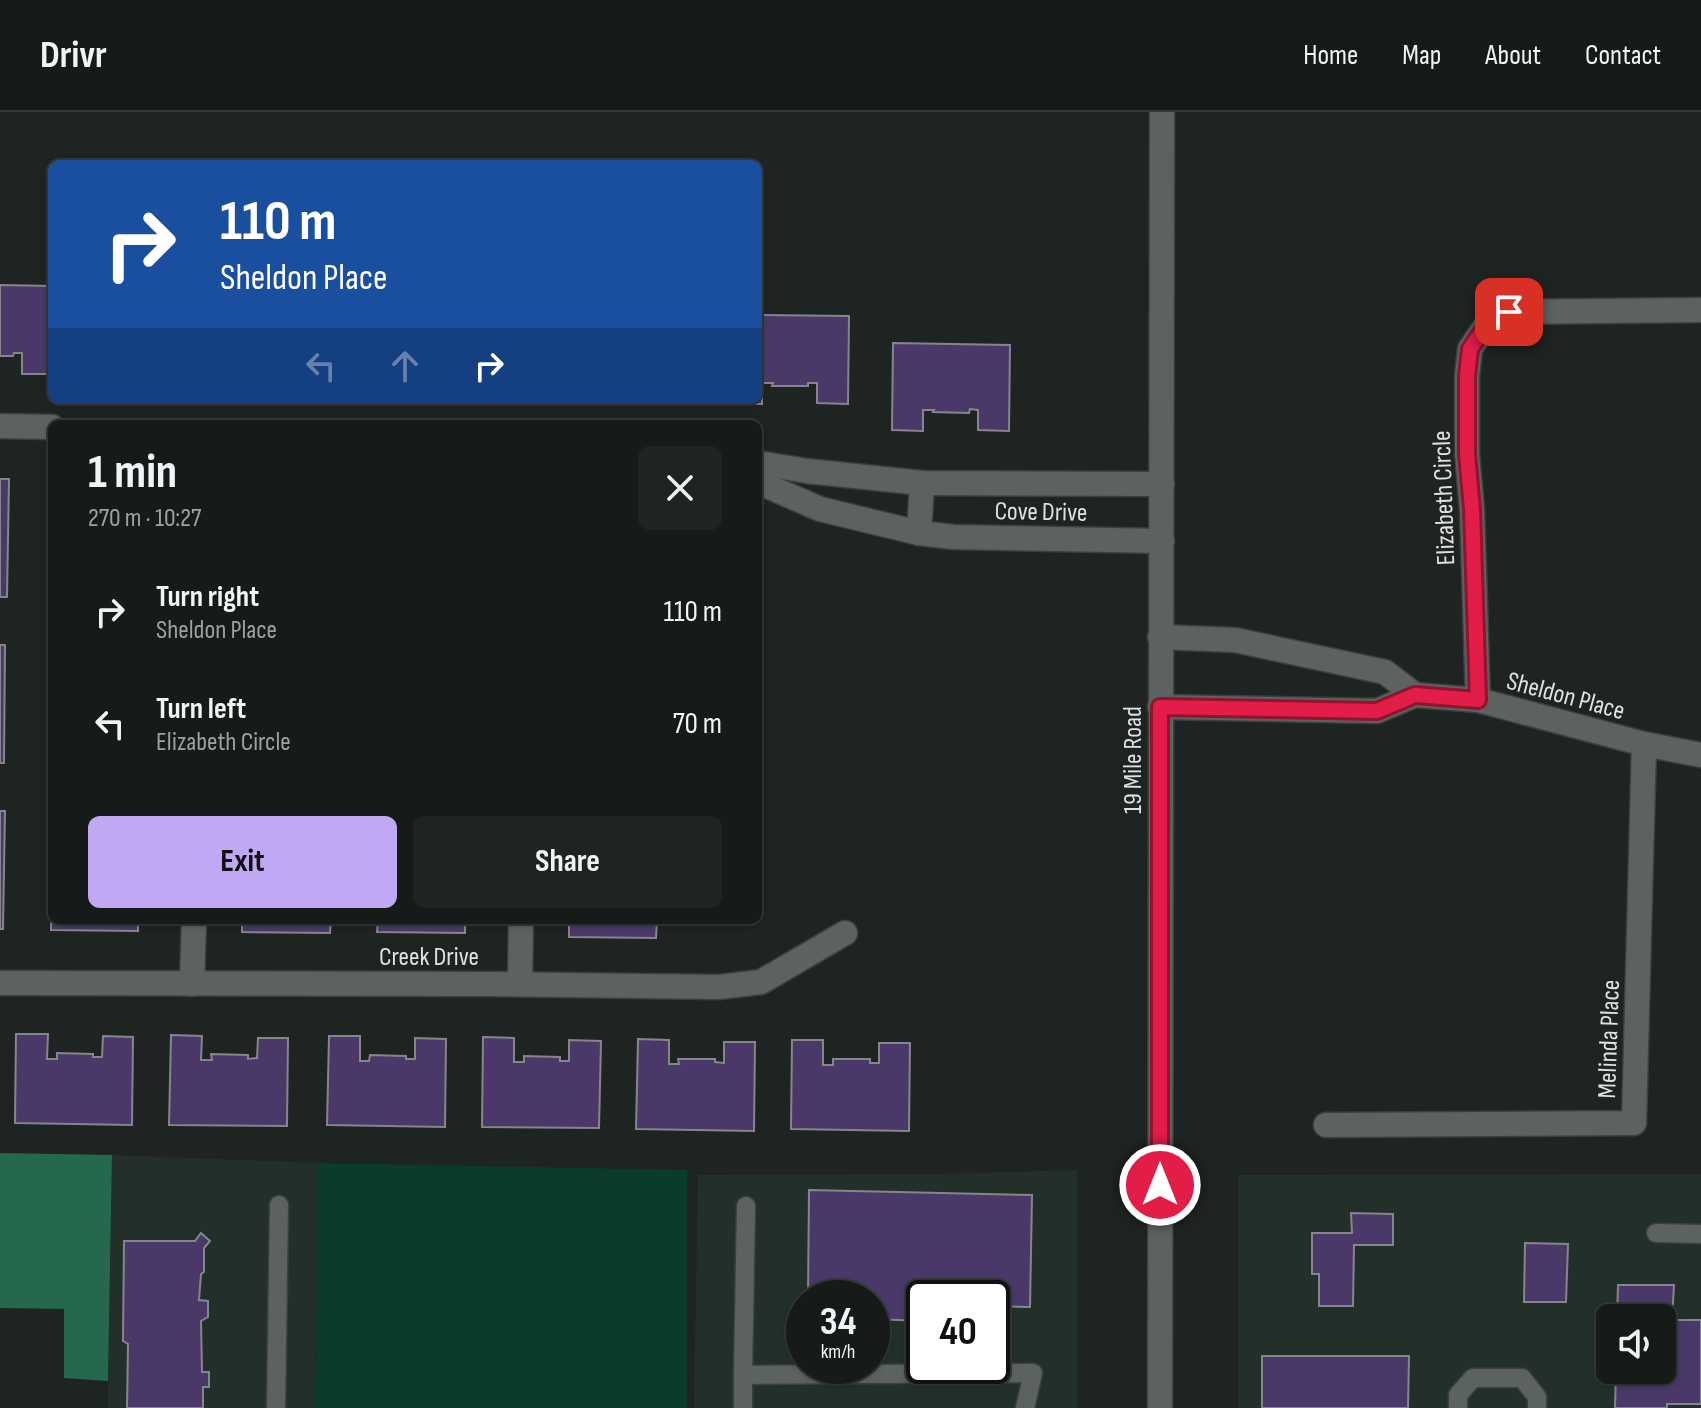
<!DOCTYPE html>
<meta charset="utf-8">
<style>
:root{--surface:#161b19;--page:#1f2422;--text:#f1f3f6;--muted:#9ea1a2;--line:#353938;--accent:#c1a8f3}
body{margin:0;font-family:"Sofia Sans Condensed",sans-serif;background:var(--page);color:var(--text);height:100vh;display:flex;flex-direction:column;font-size:30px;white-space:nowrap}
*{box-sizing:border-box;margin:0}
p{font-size:26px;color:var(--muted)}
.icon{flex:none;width:44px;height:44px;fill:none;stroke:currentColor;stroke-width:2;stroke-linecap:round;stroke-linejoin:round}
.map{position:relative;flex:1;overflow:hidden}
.side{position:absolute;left:48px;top:308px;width:714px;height:504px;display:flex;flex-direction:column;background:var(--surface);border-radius:12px;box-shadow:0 2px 6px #0004,0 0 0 2px var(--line)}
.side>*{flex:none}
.top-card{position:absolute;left:48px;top:48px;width:714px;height:244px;border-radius:12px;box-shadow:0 2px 6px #0004,0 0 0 2px var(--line);background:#1a4fa0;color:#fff;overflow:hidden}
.tools{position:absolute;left:1596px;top:1192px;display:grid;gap:16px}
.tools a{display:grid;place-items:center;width:80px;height:80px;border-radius:12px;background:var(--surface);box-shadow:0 2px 6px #0004,0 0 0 2px var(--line);font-size:40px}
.speed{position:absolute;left:786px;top:1168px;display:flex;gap:16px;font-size:40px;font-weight:700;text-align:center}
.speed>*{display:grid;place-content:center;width:104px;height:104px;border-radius:50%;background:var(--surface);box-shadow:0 2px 6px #0004,0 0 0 2px var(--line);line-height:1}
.speed small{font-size:20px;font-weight:400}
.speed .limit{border:4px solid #111;border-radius:12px;background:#fff;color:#111}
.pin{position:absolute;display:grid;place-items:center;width:68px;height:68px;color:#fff;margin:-34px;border-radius:16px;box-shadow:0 4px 12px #0006}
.me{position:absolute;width:88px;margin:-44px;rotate:0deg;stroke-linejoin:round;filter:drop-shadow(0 0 6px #0008)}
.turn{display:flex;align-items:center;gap:28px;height:168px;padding:0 40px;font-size:36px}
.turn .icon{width:104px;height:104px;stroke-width:2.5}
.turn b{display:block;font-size:56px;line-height:68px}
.lanes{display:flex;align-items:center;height:76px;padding:0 40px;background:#0003;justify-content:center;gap:40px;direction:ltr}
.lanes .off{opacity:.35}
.round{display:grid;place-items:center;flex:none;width:84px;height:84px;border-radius:12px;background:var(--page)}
.head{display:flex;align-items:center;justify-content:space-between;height:136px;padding:0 40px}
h1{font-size:48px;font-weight:700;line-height:60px}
.action{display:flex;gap:16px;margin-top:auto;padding:16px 40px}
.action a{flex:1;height:92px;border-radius:12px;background:var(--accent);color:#111;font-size:32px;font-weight:700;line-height:92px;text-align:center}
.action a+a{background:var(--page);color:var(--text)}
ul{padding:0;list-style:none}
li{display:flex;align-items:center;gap:24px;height:112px;padding:0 40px}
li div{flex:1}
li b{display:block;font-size:30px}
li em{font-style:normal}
header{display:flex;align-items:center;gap:48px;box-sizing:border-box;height:112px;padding:0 40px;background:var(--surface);border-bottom:2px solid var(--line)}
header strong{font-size:38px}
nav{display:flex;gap:44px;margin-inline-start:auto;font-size:28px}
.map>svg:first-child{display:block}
.built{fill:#23302a;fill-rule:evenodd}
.green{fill:#0b3b2a}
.forest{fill:#25684e}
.building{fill:#4a3968;stroke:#87858c;stroke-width:2}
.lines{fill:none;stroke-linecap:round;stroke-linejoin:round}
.service-casing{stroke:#3b403e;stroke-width:21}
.minor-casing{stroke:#3b403e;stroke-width:27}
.tertiary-casing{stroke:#3b403e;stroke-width:27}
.service{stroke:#5b625f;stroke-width:18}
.minor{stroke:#5b625f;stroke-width:24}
.tertiary{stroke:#5b625f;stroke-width:24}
.route-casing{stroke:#92132f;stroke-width:20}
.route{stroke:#e11d48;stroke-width:14}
.labels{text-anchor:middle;stroke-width:8;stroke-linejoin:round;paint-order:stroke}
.street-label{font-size:26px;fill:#dee2e0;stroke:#1e2421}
</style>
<header>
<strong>Drivr</strong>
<nav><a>Home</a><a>Map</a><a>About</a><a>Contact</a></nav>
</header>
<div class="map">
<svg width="1701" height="1296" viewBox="0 0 1701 1296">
<rect width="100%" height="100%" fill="#1e2421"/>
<g class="built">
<path d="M112 1043 318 1051 316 1296H108Z"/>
<path d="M1077 1058V1296H694L698 1063 938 1062ZM804 1186H872V1254H804ZM924 1186H992V1254H924Z"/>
<path d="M1701 1062V1296H1238V1063ZM1610 1206H1662V1258H1610Z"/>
</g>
<path class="green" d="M318 1051 687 1058V1296H316Z"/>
<path class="forest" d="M0 1041 112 1043 108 1269 64 1266V1197L0 1196Z"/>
<g class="building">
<path d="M0 173 52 174V262H22V241H14L13 244H0Z"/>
<path d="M758 203 849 204 848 292 817 291V271H808V274H772L773 271H762V292H731V288H758Z"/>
<path d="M893 231 1010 233 1009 319 978 318V298L970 297 969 301 933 300 934 298H923V319L892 318Z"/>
<path d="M0 367H9L7 485H0Z"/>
<path d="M0 533H5L4 651H0Z"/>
<path d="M0 699H5L3 817H0Z"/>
<path d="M52 700V808H138V819L51 818Z"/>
<path d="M242 808H331L330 821 242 820Z"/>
<path d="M378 808H465V821L377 820Z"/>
<path d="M569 808H657L656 826 569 825Z"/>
<path d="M16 922H48L47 947H57V941L93 942V945H102L103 924 133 925 132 1013 15 1011Z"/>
<path d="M171 923 202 924 201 948H212L211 942 248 943V947L257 946 258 926H288L287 1014 169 1013Z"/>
<path d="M329 924H360V949H369L370 943 406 944V947H415V926L446 927 445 1015 327 1013Z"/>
<path d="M483 925 514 926V950H524V944L560 945V949H569V928L601 929 599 1016 482 1015Z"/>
<path d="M638 927 669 928V952H679L678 947H715V950L724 951V930H755L754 1019 636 1017Z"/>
<path d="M792 928H823V953H833V947H870V951H879V931H910L909 1019 791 1017Z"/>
<path d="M809 1078 1032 1083 1030 1195 992 1194V1186H924V1209L872 1207V1186H808Z"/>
<path d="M1351 1101 1393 1102V1133H1354L1353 1194H1319V1162H1312V1121H1352Z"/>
<path d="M201 1121 210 1129 204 1136V1160L201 1162 199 1188 208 1189V1205L201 1209 202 1260H209V1275H203V1296H127L128 1232 123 1229 124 1129H195Z"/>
<path d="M1525 1131 1568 1132 1566 1190H1524Z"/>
<path d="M1618 1173H1674L1672 1208H1701V1292H1667V1296H1615L1616 1258H1662V1206H1617Z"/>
<path d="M1262 1244H1409L1408 1296H1262Z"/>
</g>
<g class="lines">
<defs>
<g id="service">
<path d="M746 1094 743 1263 1033 1261 1025 1296"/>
<path d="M1656 1121 1701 1122"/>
<path d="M276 1296 279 1093"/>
<path d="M743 1296V1263"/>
<path d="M1458 1296V1283L1473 1266H1522L1537 1285V1296"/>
</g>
<g id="minor">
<path d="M0 314 52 315"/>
<path d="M758 351 807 359 922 371 1162 372"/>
<path d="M758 370 820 397 919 421 953 425 1162 429"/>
<path d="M919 421 922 371"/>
<path d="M1160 525 1235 528 1385 560 1415 583 1377 599 1160 595"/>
<path d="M1415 583 1478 588 1644 632 1701 643"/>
<path d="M1478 588 1472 397 1467 342V264L1470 237 1487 212 1509 200 1701 198"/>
<path d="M0 871 490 872 719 875 761 870 845 821"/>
<path d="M192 872 194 808"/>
<path d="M520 872 521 808"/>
<path d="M1326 1013 1634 1011 1644 632"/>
</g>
<path id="tertiary" d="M1160 1296 1162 0"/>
</defs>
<use href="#service" class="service-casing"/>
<use href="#minor" class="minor-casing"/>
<use href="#tertiary" class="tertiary-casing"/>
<use href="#service" class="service"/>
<use href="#minor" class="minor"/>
<use href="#tertiary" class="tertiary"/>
</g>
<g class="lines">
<defs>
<path id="route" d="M1160 1073V595L1377 599 1415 583 1478 588 1472 397 1467 342V264L1470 237 1487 212 1509 200"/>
</defs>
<use href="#route" class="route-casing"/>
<use href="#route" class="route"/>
</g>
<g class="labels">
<g class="street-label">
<text transform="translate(1443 386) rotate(-92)" y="9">Elizabeth Circle</text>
<text transform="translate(1041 399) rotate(1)" y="9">Cove Drive</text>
<text transform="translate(1566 583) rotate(15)" y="9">Sheldon Place</text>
<text transform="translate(1132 648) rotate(-90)" y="9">19 Mile Road</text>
<text x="429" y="853">Creek Drive</text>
<text transform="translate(1608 927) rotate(-88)" y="9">Melinda Place</text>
</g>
</g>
</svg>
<div class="tools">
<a><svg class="icon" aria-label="sound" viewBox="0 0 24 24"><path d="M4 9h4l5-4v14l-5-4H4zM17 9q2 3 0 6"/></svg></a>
</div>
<div class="speed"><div>34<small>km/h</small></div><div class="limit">40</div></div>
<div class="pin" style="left:1509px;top:200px;background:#d93025"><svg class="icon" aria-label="arrive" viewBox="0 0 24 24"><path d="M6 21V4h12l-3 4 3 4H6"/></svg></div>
<svg class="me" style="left:1160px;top:1073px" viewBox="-20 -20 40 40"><circle r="17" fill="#e11d48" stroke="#fff" stroke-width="3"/><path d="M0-11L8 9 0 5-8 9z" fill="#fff"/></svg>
<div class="top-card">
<div class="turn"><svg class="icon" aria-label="right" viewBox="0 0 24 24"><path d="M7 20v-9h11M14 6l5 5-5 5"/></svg><div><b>110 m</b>Sheldon Place</div></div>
<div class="lanes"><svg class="icon off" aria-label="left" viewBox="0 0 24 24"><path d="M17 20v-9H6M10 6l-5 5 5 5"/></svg><svg class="icon off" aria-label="ahead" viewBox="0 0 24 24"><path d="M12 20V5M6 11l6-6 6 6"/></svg><svg class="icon" aria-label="right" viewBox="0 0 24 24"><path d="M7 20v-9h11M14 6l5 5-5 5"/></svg></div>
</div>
<section class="side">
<div class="head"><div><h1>1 min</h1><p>270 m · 10:27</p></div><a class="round"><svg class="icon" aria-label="close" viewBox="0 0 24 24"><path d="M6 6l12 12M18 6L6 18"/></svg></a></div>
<ul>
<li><svg class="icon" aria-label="right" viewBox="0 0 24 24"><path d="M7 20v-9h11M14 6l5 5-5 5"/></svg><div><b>Turn right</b><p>Sheldon Place</p></div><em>110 m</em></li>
<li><svg class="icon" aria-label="left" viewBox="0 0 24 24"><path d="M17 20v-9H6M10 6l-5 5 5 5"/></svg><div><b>Turn left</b><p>Elizabeth Circle</p></div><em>70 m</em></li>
</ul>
<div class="action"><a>Exit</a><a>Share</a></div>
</section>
</div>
